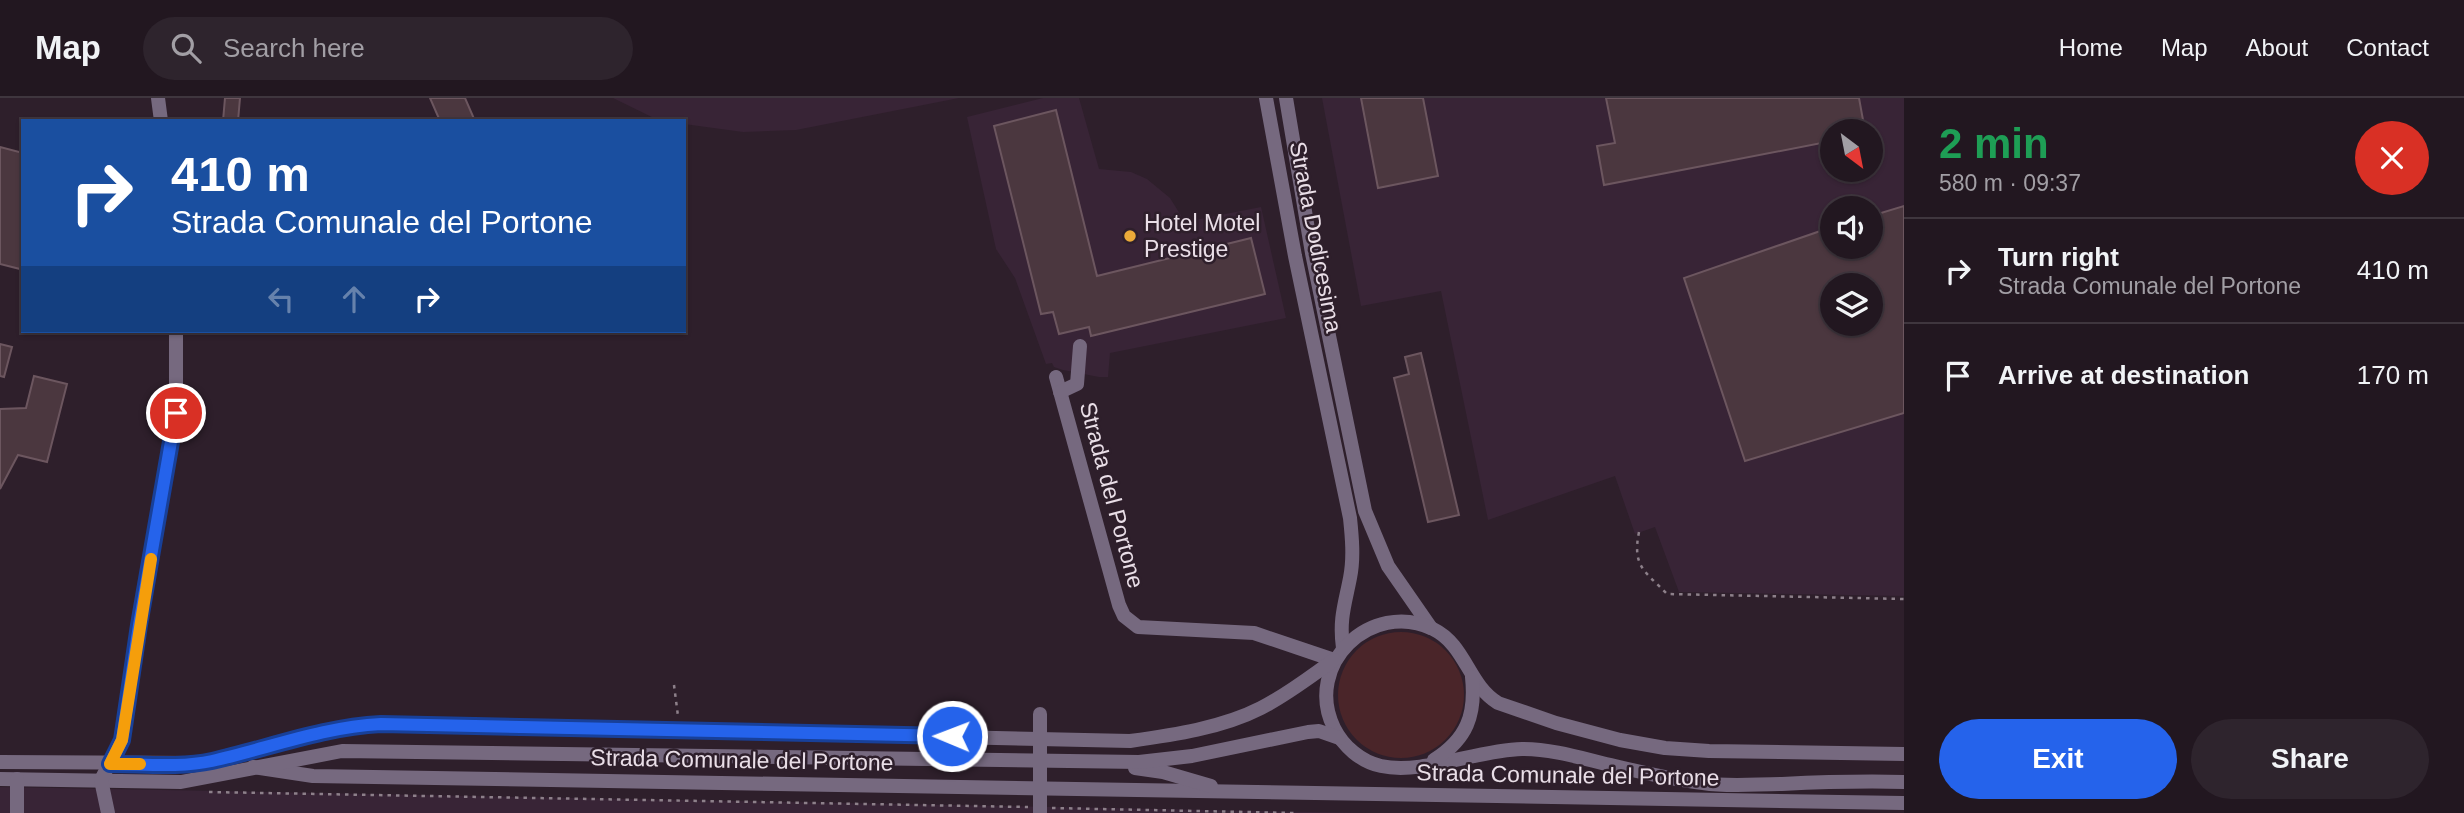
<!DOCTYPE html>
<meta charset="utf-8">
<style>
:root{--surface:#221720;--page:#2e242d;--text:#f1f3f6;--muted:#a29fa5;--line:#3f363e;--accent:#2563eb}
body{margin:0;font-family:Arial,sans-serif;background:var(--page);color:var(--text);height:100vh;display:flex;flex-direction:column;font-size:26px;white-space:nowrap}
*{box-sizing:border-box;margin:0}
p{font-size:23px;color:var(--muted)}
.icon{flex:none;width:38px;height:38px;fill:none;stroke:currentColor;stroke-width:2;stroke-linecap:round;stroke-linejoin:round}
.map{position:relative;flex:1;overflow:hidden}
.details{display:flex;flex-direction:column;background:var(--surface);width:560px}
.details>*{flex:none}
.hud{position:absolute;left:21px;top:21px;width:665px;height:214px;border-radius:0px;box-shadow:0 2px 5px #0004,0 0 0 2px var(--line);background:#1a4fa0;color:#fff;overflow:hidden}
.needle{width:46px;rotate:148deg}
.fabs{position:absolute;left:1820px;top:21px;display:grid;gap:14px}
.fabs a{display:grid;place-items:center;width:63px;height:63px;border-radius:50%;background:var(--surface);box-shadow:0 2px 5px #0004,0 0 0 2px var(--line);font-size:35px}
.pin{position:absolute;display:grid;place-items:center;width:60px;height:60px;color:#fff;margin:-30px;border:4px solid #fff;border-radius:50%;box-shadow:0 2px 7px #0007}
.me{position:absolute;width:77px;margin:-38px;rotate:271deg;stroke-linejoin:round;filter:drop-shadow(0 0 5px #0008)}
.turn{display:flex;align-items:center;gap:24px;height:147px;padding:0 35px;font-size:32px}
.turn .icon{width:91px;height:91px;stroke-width:2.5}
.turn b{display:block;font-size:49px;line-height:60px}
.lanes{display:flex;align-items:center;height:66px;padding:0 35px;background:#0003;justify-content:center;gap:35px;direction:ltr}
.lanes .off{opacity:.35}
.round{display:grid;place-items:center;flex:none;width:74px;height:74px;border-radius:37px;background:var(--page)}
.headline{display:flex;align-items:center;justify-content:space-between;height:119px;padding:0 35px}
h1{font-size:42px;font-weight:700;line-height:52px;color:#1e9e55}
.action{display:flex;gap:14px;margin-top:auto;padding:14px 35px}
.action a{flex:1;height:80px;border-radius:42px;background:var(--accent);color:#fff;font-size:28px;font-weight:700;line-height:80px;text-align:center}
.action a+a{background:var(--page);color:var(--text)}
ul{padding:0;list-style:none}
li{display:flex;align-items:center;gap:21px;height:105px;padding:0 35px;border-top:2px solid var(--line)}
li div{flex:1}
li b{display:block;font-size:26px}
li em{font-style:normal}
header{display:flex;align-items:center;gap:42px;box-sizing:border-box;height:98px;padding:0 35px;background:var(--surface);border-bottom:2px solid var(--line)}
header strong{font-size:33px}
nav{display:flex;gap:38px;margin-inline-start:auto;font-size:24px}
.search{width:490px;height:63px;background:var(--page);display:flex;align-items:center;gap:18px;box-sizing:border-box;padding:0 24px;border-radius:38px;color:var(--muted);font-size:26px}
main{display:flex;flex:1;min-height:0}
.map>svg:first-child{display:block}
.built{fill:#382436;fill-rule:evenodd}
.green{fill:#4a2529}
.building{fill:#4b373f;stroke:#6c565f;stroke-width:2;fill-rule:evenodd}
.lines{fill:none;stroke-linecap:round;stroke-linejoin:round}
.path{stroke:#8d808a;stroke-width:2.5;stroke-dasharray:3.5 5;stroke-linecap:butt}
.minor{stroke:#76697f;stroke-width:14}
.route-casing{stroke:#184099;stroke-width:18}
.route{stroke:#2563eb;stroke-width:12}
.slow{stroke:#f59e0b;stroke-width:12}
.poi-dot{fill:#ebaa39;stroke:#2e1f2b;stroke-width:2.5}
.labels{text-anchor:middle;stroke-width:5;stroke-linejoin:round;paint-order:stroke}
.poi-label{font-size:23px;fill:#e9dee7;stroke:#2e1f2b;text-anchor:start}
.street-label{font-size:23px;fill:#e9dee7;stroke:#2e1f2b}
</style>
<header>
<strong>Map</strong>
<div class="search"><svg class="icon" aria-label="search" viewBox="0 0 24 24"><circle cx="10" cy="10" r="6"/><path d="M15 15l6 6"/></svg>Search here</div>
<nav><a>Home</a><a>Map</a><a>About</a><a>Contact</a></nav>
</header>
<main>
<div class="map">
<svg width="1904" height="715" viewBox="0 0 1904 715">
<rect width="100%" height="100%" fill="#2e1f2b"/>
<g class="built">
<path d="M613 0H959L796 32 743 34 684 26V23H660Z"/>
<path d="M1043 0H1079L1099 71 1131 74 1147 81 1170 100 1185 124 1261 109 1286 220 1110 255 1108 279H1099L1063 272 1054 269 1052 265 1046 266 1015 180 996 151 967 19Z"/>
<path d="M1322 0H1904V498L1679 494 1655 429 1635 436 1615 378 1488 422 1441 193 1361 208ZM1832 33H1871V72H1832ZM1832 110H1871V149H1832ZM1832 187H1871V226H1832Z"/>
<path d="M0 689 1367 715H0Z"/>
</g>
<circle class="green" cx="1401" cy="597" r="63"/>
<g class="building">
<path d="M225 0H240L238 23H223Z"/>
<path d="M430 0H465L475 23H440Z"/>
<path d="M1361 0H1423L1438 78 1378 90Z"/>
<path d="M1606 0H1859L1865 33H1832V43L1604 87 1597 48 1615 45Z"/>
<path d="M1056 12 1097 178 1251 140 1265 196 1091 238 1089 229 1059 236 1053 214 1041 216 994 28Z"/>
<path d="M0 49 23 55V162L20 171 0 166Z"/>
<path d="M1904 108V315L1745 363 1684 180 1832 129V149H1871V118ZM1832 187H1871V226H1832Z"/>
<path d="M0 246 12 249 4 279 0 278Z"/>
<path d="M1421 255 1459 417 1428 424 1394 280 1409 276 1405 259Z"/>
<path d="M34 278 67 286 47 364 18 357 0 391V311L26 310Z"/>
</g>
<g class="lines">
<g class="path">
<path d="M1639 434C1632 469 1645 473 1667 496L1904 501"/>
<path d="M674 587 678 618"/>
<path d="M209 694 1028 709"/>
<path d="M1052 710 1294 715"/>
</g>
<g class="minor">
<path d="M158 0 161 23"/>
<path d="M1266 0 1295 158 1350 420C1352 439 1354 460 1350 480 1345 506 1339 521 1343 550"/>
<path d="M1286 0 1312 155 1365 413 1388 468 1431 530"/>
<path d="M1056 279 1119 507 1124 518 1138 529 1254 535 1334 562"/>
<path d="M1060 294 1077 286 1080 248"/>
<path d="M1904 656 1709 653 1665 650 1620 642 1556 625 1498 605C1468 587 1466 547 1433 531 1371 501 1303 567 1334 630 1343 648 1361 664 1381 668 1422 677 1477 652 1522 651 1554 651 1584 661 1615 668 1644 675 1674 682 1703 685 1729 689 1756 686 1782 686 1823 684 1864 683 1904 684"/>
<path d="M1434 662C1467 641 1476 617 1472 579"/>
<path d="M0 664 194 665 211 663C267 648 323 629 381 626L1130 643C1173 637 1222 630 1261 610 1287 597 1311 578 1334 562"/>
<path d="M253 669 313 678 1903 705"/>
<path d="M1135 670 1163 674 1211 688"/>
<path d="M0 681 181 684 342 653 1139 664 1192 658 1308 634 1319 633 1339 640"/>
<path d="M17 681V715"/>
<path d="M108 715 101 682 122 641 139 527 176 315V233"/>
<path d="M1040 715V616"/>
</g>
</g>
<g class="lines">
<defs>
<path id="route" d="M176 315 139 527 122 642 110 666C143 666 180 670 212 663 269 650 323 629 381 626L952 638"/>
</defs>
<use href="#route" class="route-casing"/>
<use href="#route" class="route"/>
<path class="slow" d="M140 666H110L122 642 151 461"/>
</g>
<circle class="poi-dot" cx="1130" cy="138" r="7"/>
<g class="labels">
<g class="poi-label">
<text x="1144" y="133">Hotel Motel<tspan x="1144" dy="26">Prestige</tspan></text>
</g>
<g class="street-label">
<text transform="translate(1316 139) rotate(79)" y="8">Strada Dodicesima</text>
<text transform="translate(1112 397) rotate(75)" y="8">Strada del Portone</text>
<text transform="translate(742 662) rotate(1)" y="8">Strada Comunale del Portone</text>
<text transform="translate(1568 677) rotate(1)" y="8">Strada Comunale del Portone</text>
</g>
</g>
</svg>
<div class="fabs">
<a><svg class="needle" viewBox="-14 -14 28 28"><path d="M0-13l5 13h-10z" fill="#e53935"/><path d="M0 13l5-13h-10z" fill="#a29fa5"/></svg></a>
<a><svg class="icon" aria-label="sound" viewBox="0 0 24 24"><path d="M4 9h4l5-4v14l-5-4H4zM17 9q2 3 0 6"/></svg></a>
<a><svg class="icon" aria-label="layers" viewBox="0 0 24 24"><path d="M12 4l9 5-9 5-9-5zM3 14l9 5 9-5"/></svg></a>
</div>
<div class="pin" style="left:176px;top:315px;background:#d93025"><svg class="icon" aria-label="arrive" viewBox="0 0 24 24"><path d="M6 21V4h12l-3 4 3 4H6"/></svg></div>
<svg class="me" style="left:952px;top:638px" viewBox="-20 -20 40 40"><circle r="17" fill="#2563eb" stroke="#fff" stroke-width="3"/><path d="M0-11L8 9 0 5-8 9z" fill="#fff"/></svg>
<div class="hud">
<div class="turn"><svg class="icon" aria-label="right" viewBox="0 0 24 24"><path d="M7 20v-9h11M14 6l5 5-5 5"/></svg><div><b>410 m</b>Strada Comunale del Portone</div></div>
<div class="lanes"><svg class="icon off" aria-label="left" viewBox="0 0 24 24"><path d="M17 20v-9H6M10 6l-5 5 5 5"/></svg><svg class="icon off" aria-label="ahead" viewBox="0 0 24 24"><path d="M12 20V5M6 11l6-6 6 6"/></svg><svg class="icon" aria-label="right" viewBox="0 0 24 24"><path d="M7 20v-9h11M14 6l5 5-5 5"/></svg></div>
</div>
</div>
<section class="details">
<div class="headline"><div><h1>2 min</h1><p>580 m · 09:37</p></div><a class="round" style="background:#d93025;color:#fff"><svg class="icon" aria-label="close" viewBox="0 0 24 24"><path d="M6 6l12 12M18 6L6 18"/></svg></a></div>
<ul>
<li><svg class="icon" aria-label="right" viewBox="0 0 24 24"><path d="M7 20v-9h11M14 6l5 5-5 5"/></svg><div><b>Turn right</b><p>Strada Comunale del Portone</p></div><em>410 m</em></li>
<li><svg class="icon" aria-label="arrive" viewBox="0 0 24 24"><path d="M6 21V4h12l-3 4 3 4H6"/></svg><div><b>Arrive at destination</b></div><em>170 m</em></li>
</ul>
<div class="action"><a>Exit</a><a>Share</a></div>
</section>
</main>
